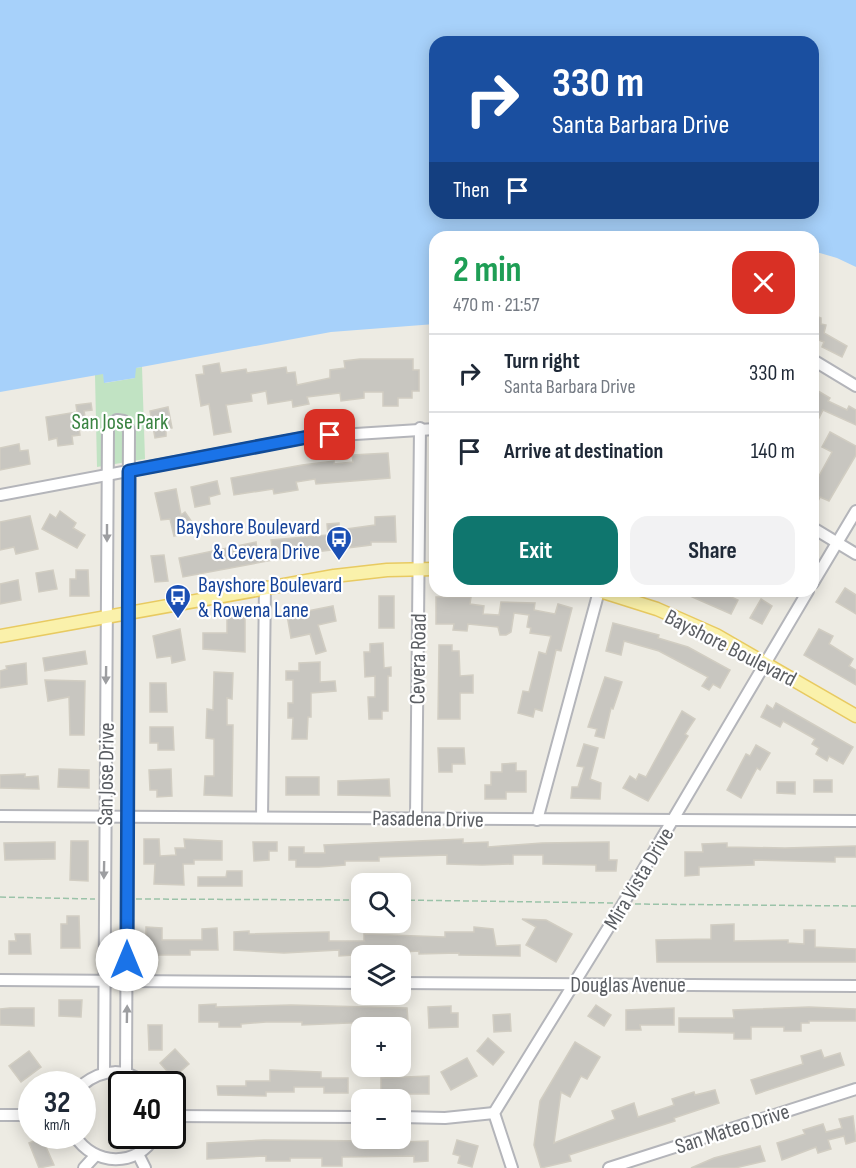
<!DOCTYPE html>
<meta charset="utf-8">
<style>
:root{--surface:#fff;--page:#f2f2f3;--text:#1f2937;--muted:#747a83;--line:#e0e1e3;--accent:#0f766e}
body{margin:0;font-family:"Sofia Sans Condensed",sans-serif;background:var(--page);color:var(--text);height:100vh;display:flex;flex-direction:column;font-size:22px;white-space:nowrap}
*{box-sizing:border-box;margin:0}
p{font-size:20px;color:var(--muted)}
.icon{flex:none;width:33px;height:33px;fill:none;stroke:currentColor;stroke-width:2;stroke-linecap:round;stroke-linejoin:round}
.map{position:relative;flex:1;overflow:hidden}
.sheet{position:absolute;left:429px;top:231px;width:390px;height:366px;display:flex;flex-direction:column;background:var(--surface);border-radius:18px;box-shadow:0 3px 15px #0003}
.sheet>*{flex:none}
.top-card{position:absolute;left:429px;top:36px;width:390px;height:183px;border-radius:18px;box-shadow:0 3px 15px #0003;background:#1a4fa0;color:#fff;overflow:hidden}
.controls{position:absolute;left:351px;top:873px;display:grid;gap:12px}
.controls a{display:grid;place-items:center;width:60px;height:60px;border-radius:12px;background:var(--surface);box-shadow:0 3px 15px #0003;font-size:30px}
.speed{position:absolute;left:18px;top:1071px;display:flex;gap:12px;font-size:30px;font-weight:700;text-align:center}
.speed>*{display:grid;place-content:center;width:78px;height:78px;border-radius:50%;background:var(--surface);box-shadow:0 3px 15px #0003;line-height:1}
.speed small{font-size:15px;font-weight:400}
.speed .limit{border:3px solid #111;border-radius:9px;background:#fff;color:#111}
.pin{position:absolute;display:grid;place-items:center;width:51px;height:51px;color:#fff;margin:-26px;border-radius:12px;box-shadow:0 3px 9px #0006}
.me{position:absolute;width:66px;margin:-33px;rotate:0deg;stroke-linejoin:round;filter:drop-shadow(0 0 4px #0008)}
.turn{display:flex;align-items:center;gap:21px;height:126px;padding:0 24px;font-size:27px}
.turn .icon{width:78px;height:78px;stroke-width:2.5}
.turn b{display:block;font-size:42px;line-height:51px}
.then{display:flex;align-items:center;height:57px;padding:0 24px;background:#0003;gap:12px;font-size:22px}
.round{display:grid;place-items:center;flex:none;width:63px;height:63px;border-radius:18px;background:var(--page)}
.head{display:flex;align-items:center;justify-content:space-between;height:102px;padding:0 24px}
h1{font-size:36px;font-weight:700;line-height:45px;color:#1e9e55}
.action{display:flex;gap:12px;margin-top:auto;padding:12px 24px}
.action a{flex:1;height:69px;border-radius:18px;background:var(--accent);color:#fff;font-size:24px;font-weight:700;line-height:69px;text-align:center}
.action a+a{background:var(--page);color:var(--text)}
ul{padding:0;list-style:none}
li{display:flex;align-items:center;gap:18px;height:78px;padding:0 24px;border-top:2px solid var(--line)}
li div{flex:1}
li b{display:block;font-size:22px}
li em{font-style:normal}
.map>svg:first-child{display:block}
.green{fill:#c1e3c3}
.water{fill:#a7d1fa;fill-rule:evenodd}
.building{fill:#c8c6c0;stroke:#d1cdc2;stroke-width:1.5}
.lines{fill:none;stroke-linecap:round;stroke-linejoin:round}
.minor-casing{stroke:#b4b5ba;stroke-width:14}
.major-casing{stroke:#e8ca61;stroke-width:15}
.path{stroke:#9bc3a9;stroke-width:1.5;stroke-dasharray:6 3;stroke-linecap:butt}
.minor{stroke:#fff;stroke-width:10}
.major{stroke:#faf1ab;stroke-width:12}
.oneway{fill:#9d9ea1}
.route-casing{stroke:#114b97;stroke-width:15}
.route{stroke:#1a73e8;stroke-width:10}
.labels{text-anchor:middle;stroke-width:4.5;stroke-linejoin:round;paint-order:stroke}
.park-label{font-size:22px;fill:#3a8342;stroke:#fff}
.transit-label{font-size:22px;fill:#164399;stroke:#fff;text-anchor:end}
.street-label{font-size:22px;fill:#5b5e63;stroke:#fff}
</style>
<div class="map">
<svg width="856" height="1168" viewBox="0 0 856 1168">
<rect width="100%" height="100%" fill="#edebe3"/>
<path class="green" d="M142 367 145 459 97 467 95 375 103 373 105 383 135 378V368Z"/>
<path class="water" d="M0 0H856V267L837 258 813 251V237H435V324L331 332 136 368 135 378 104 383 103 374 0 392ZM435 42H813V213H435Z"/>
<g class="building">
<path d="M813 315 821 318V324L826 325 824 333 847 346 842 357 822 347 824 342 813 338Z"/>
<path d="M360 359H413V370H419V391H412V398H398V406H383V392H364V398L341 401 340 393 307 397 309 404 293 407 292 400 268 404 266 391 251 394 252 401 226 405 231 432 214 435 209 404 201 406 196 375 204 374 203 366 219 363 221 373 246 369 247 373 286 367 287 373 295 372 297 385 330 378V370L345 368 344 361Z"/>
<path d="M813 388 830 398 828 401 847 410 849 406 856 410V425L823 410 819 418 813 415Z"/>
<path d="M91 403 92 410 84 411 87 427 79 428 80 435 72 436 73 444 58 446 57 438 49 440 46 417 77 412 76 405Z"/>
<path d="M168 407 172 428 166 429V436L155 438 150 411Z"/>
<path d="M830 432 856 446V455L829 501 820 497 813 512V487L832 452 822 447Z"/>
<path d="M19 444 20 451 28 450 30 464 0 470V448Z"/>
<path d="M388 453 390 478 316 484 315 479 296 482 298 490 274 494 273 489 234 495 231 478 302 465 334 461V464L353 462 352 455Z"/>
<path d="M217 481 220 494 209 497 210 504 195 507 191 487Z"/>
<path d="M176 489 181 515 185 512 194 525 190 532 174 536 170 519 161 520 155 493Z"/>
<path d="M60 511 76 523 73 528 85 535 77 548 42 529 50 514 56 518Z"/>
<path d="M30 516 38 549 16 554 14 547 0 550V522Z"/>
<path d="M395 516 396 542H371V545L315 552 183 577 179 558 256 542 257 549 272 547 271 540 328 535 327 524 339 523V530L375 525V517Z"/>
<path d="M164 555 168 581 155 582 151 556Z"/>
<path d="M53 570 57 589 39 592 36 573Z"/>
<path d="M76 570H88L89 596H70V579H76Z"/>
<path d="M18 580 21 600 0 604V584Z"/>
<path d="M845 588 856 595V614L836 602Z"/>
<path d="M718 591 738 600 731 614 681 592Z"/>
<rect x="379" y="596" width="15" height="32"/>
<path d="M436 597H471L470 604 484 606 483 614 499 615 501 602 535 603 534 610 555 614 558 604 572 608 561 651 556 650 542 711 535 709 533 717 518 713 523 691 529 692 539 652 546 654 551 636 530 633 531 628 527 627 529 615 514 613 511 632 506 635H500L498 627 468 624 467 631 453 630 454 624H436Z"/>
<path d="M761 599 772 606 762 624 750 618Z"/>
<path d="M333 606 336 621 318 625 326 651 316 654 310 634 291 638 287 615Z"/>
<path d="M227 616H245V652L203 649V633H227Z"/>
<path d="M613 623 659 635 658 638 688 647 730 670 720 688 713 684 709 690 702 686 708 677 659 651 624 641 621 655 606 651Z"/>
<path d="M180 629 185 660 172 663 171 656 157 658 153 636Z"/>
<path d="M819 629 833 636 829 644 853 659 849 666 856 670V685L804 655Z"/>
<path d="M383 643 384 668 391 667V676H388V711H382V719H369L368 697H375V676L365 677 364 652H370V644Z"/>
<path d="M439 645H452V651H459L460 676 473 675V693H460V719H438Z"/>
<path d="M85 651 87 664 45 671 43 658Z"/>
<path d="M320 662V682L335 681 336 691 311 693V717H308L307 739H292L293 718H288V703H293V680H286V671H299V663Z"/>
<path d="M26 663 27 684 0 688V671L7 669 6 666Z"/>
<path d="M214 672 233 673 232 699 227 698V725H233L232 796 204 795 205 776H214V739L206 738 207 709 213 710Z"/>
<path d="M605 677 622 682 613 709 611 708 604 738 595 736 597 729 588 727Z"/>
<path d="M45 680 85 681 84 735H70L69 697 48 701Z"/>
<path d="M150 683H166L167 712H150Z"/>
<path d="M776 703 853 747 843 764 829 756 827 761 816 754 819 748 812 744 815 739 783 721 780 727 761 717 767 705 773 709Z"/>
<path d="M682 711 695 719 685 734 688 736 648 801 623 788 630 776 636 780 639 774 646 777Z"/>
<path d="M150 727H173L174 750H158V743H150Z"/>
<path d="M584 744 598 748 590 779 601 783 600 799 571 798 572 787H578L584 767 577 766Z"/>
<path d="M756 745 770 753 760 770 757 768 741 798 727 790 746 754 750 756Z"/>
<path d="M438 748H464L465 764H452V772H439Z"/>
<path d="M516 763V771H526V792H506V799H485V785H491V772H502V764Z"/>
<path d="M59 769 89 770V788L58 787Z"/>
<path d="M171 769 172 796 157 797V790H150L149 770Z"/>
<path d="M25 774V777L38 776 39 789 0 788V775Z"/>
<rect x="286" y="777" width="33" height="18"/>
<path d="M389 779 390 796 338 795V781Z"/>
<rect x="814" y="780" width="18" height="12"/>
<path d="M777 782H795V794L777 793Z"/>
<path d="M144 839H159L160 856 176 855 175 848H185L184 839 222 841V860H194V864H183L184 885 154 884 155 864H144Z"/>
<path d="M463 839V843L488 842V847L542 843 609 842V860H617L616 871H596V865L543 864V855H513V864L482 865 447 864V855L379 857V861H345V865L319 867H296V860H289V847H304V853H325L324 845Z"/>
<path d="M71 841H88V881L70 880Z"/>
<path d="M55 842V859L5 860 4 843Z"/>
<path d="M253 842H277V851H269V860L254 861Z"/>
<path d="M727 843V847L785 848 856 846V857H835V862L754 860V865L699 867V875L685 876V852H703L702 844Z"/>
<path d="M227 871H242V886H198V877H226Z"/>
<path d="M67 916H79L80 948H61V924H67Z"/>
<path d="M522 919 546 920 572 934 556 962 526 945 536 927Z"/>
<path d="M734 924V941L788 940V943L804 944V930H815V947L856 949V962H657L656 940 711 939V925Z"/>
<path d="M146 927 162 928V940H202V929L217 928 218 950H190V955H146Z"/>
<path d="M474 927 493 929 496 946 520 945V956L459 955V953L419 954V951L339 956V950L284 953 234 950V932L249 931V934L329 932V941H364V934L445 937V932H474Z"/>
<path d="M15 934H30L31 954H9V941H16Z"/>
<path d="M59 1000H82L81 1017 59 1016Z"/>
<path d="M216 1004V1007L291 1005 407 1008 408 1021 387 1022V1028H373V1022L302 1025V1022H266L241 1024V1027H219V1022H199V1005Z"/>
<path d="M596 1005 611 1015 604 1026 588 1016Z"/>
<path d="M451 1006V1013H458V1027L429 1028 428 1007Z"/>
<path d="M809 1007 856 1009V1021H809V1023H801V1031H784V1027H751V1039H734V1033L679 1032V1018H734L733 1010Z"/>
<path d="M10 1008H34V1026L0 1025V1009Z"/>
<path d="M674 1008V1025H640L641 1030H626V1010Z"/>
<path d="M510 1014 511 1031 494 1032 493 1015Z"/>
<path d="M148 1025H162V1050H149Z"/>
<path d="M488 1038 504 1052 493 1065 477 1051Z"/>
<path d="M575 1042 600 1057 587 1079 581 1076 570 1097 561 1092 554 1143 615 1119 612 1111 634 1103 638 1117 674 1105 672 1099 694 1092 695 1095 715 1090 719 1103 674 1118 675 1121 569 1155 571 1161 541 1168 534 1145 540 1101Z"/>
<path d="M175 1049 189 1064 173 1078 160 1063Z"/>
<path d="M821 1050 824 1058 840 1053 844 1065 756 1094 751 1080 803 1064 801 1056Z"/>
<path d="M29 1051 41 1067 21 1082 9 1066Z"/>
<path d="M467 1058 477 1076 451 1090 441 1072Z"/>
<path d="M270 1070 321 1072V1078H348V1093H324V1087H294V1092H266V1096L218 1095 217 1086H246V1081H270Z"/>
<path d="M429 1076V1094H381V1078Z"/>
<path d="M853 1116 856 1141 846 1144 844 1136 828 1140 831 1149 818 1153 816 1147 782 1160 777 1143 805 1134 803 1130 823 1124 826 1132 842 1128 839 1119Z"/>
<path d="M42 1138 54 1165 39 1168 29 1143Z"/>
<path d="M264 1140 372 1141V1143L428 1141V1161L414 1162V1156L342 1157V1166H322V1158H290V1161H266V1156L207 1159V1143Z"/>
<path d="M457 1140 478 1146 472 1167 458 1163 460 1156 453 1154Z"/>
<path d="M760 1146 765 1161 735 1168H691L714 1158Z"/>
</g>
<g class="lines">
<defs>
<g id="minor">
<path d="M813 360 856 386"/>
<path d="M0 495 308 437 435 429"/>
<path d="M813 528 856 554"/>
<path d="M813 583 856 511"/>
<path d="M0 816 856 821"/>
<path d="M262 817 265 587"/>
<path d="M416 817 420 428"/>
<path d="M537 820 599 591"/>
<path d="M0 980 362 983"/>
<path d="M400 983 856 986"/>
<path d="M104 1073 108 430 109 425 117 420 124 421 129 430 126 1073"/>
<path d="M82 1085C103 1068 126 1068 146 1084"/>
<path d="M0 1115H32"/>
<path d="M172 1116 362 1117"/>
<path d="M400 1117 445 1118 494 1113"/>
<path d="M75 1136C94 1166 137 1168 155 1136"/>
<path d="M138 1154 145 1168"/>
<path d="M84 1168 95 1156"/>
<path d="M512 1168 494 1113 623 904 808 591"/>
<path d="M609 1168 856 1089"/>
</g>
<g id="major">
<path d="M600 591 657 609 716 635 856 716"/>
<path d="M0 636 334 576 387 570 435 569"/>
</g>
</defs>
<use href="#minor" class="minor-casing"/>
<use href="#major" class="major-casing"/>
<g class="path">
<path d="M0 897 95 899"/>
<path d="M136 899 362 900"/>
<path d="M400 900 613 903"/>
<path d="M635 904 856 906"/>
</g>
<use href="#minor" class="minor"/>
<use href="#major" class="major"/>
</g>
<defs><path id="oneway-solid" d="M-6-.8H1V-3.2L6.5 0L1 3.2V.8H-6Z" transform="scale(1.5)"/></defs>
<g class="oneway">
<use href="#oneway-solid" transform="translate(107 533) rotate(90)"/>
<use href="#oneway-solid" transform="translate(106 675) rotate(91)"/>
<use href="#oneway-solid" transform="translate(104 870) rotate(91)"/>
<use href="#oneway-solid" transform="translate(127 1014) rotate(-89)"/>
</g>
<g class="lines">
<defs>
<path id="route" d="M127 960 129 471 308 437 330 435"/>
</defs>
<use href="#route" class="route-casing"/>
<use href="#route" class="route"/>
</g>
<defs>
<symbol id="bus-pin" viewBox="-11 -11 22 30"><path d="M0 17L-7.5 6A9.5 9.5 0 1 1 7.5 6Z" fill="#1a4fb4" stroke="#fff"/><path d="M-5-6H5V4H4V6H2V4H-2V6H-4V4H-5ZM-3.5-4V0h7V-4ZM-3.5 1.2v1.5H-2V1.2ZM2 1.2v1.5H3.5V1.2Z" fill="#fff"/></symbol>
</defs>
<g fill-rule="evenodd">
<use href="#bus-pin" x="324" y="524" width="30" height="40"/>
<use href="#bus-pin" x="163" y="582" width="30" height="40"/>
</g>
<g class="labels">
<g class="park-label">
<text x="120" y="429">San Jose Park</text>
</g>
<g class="transit-label">
<text x="320" y="534">Bayshore Boulevard<tspan x="320" dy="25">&amp; Cevera Drive</tspan></text>
<text x="198" y="592" text-anchor="start">Bayshore Boulevard<tspan x="198" dy="25">&amp; Rowena Lane</tspan></text>
</g>
<g class="street-label">
<text transform="translate(731 647) rotate(27)" y="8">Bayshore Boulevard</text>
<text transform="translate(417 659) rotate(-89)" y="8">Cevera Road</text>
<text transform="translate(105 774) rotate(-89)" y="8">San Jose Drive</text>
<text transform="translate(428 818) rotate(1)" y="8">Pasadena Drive</text>
<text transform="translate(638 878) rotate(-59)" y="8">Mira Vista Drive</text>
<text x="628" y="992">Douglas Avenue</text>
<text transform="translate(732 1128) rotate(-18)" y="8">San Mateo Drive</text>
</g>
</g>
</svg>
<div class="controls">
<a><svg class="icon" aria-label="search" viewBox="0 0 24 24"><circle cx="10" cy="10" r="6"/><path d="M15 15l6 6"/></svg></a>
<a><svg class="icon" aria-label="layers" viewBox="0 0 24 24"><path d="M12 4l9 5-9 5-9-5zM3 14l9 5 9-5"/></svg></a>
<a>+</a>
<a>−</a>
</div>
<div class="speed"><div>32<small>km/h</small></div><div class="limit">40</div></div>
<div class="pin" style="left:330px;top:435px;background:#d93025"><svg class="icon" aria-label="arrive" viewBox="0 0 24 24"><path d="M6 21V4h12l-3 4 3 4H6"/></svg></div>
<svg class="me" style="left:127px;top:960px" viewBox="-20 -20 40 40"><circle r="19" fill="#fff"/><path d="M0-13L10 11 0 6-10 11z" fill="#1a73e8"/></svg>
<div class="top-card">
<div class="turn"><svg class="icon" aria-label="right" viewBox="0 0 24 24"><path d="M7 20v-9h11M14 6l5 5-5 5"/></svg><div><b>330 m</b>Santa Barbara Drive</div></div>
<div class="then">Then<svg class="icon" aria-label="arrive" viewBox="0 0 24 24"><path d="M6 21V4h12l-3 4 3 4H6"/></svg></div>
</div>
<section class="sheet">
<div class="head"><div><h1>2 min</h1><p>470 m · 21:57</p></div><a class="round" style="background:#d93025;color:#fff"><svg class="icon" aria-label="close" viewBox="0 0 24 24"><path d="M6 6l12 12M18 6L6 18"/></svg></a></div>
<ul>
<li><svg class="icon" aria-label="right" viewBox="0 0 24 24"><path d="M7 20v-9h11M14 6l5 5-5 5"/></svg><div><b>Turn right</b><p>Santa Barbara Drive</p></div><em>330 m</em></li>
<li><svg class="icon" aria-label="arrive" viewBox="0 0 24 24"><path d="M6 21V4h12l-3 4 3 4H6"/></svg><div><b>Arrive at destination</b></div><em>140 m</em></li>
</ul>
<div class="action"><a>Exit</a><a>Share</a></div>
</section>
</div>
